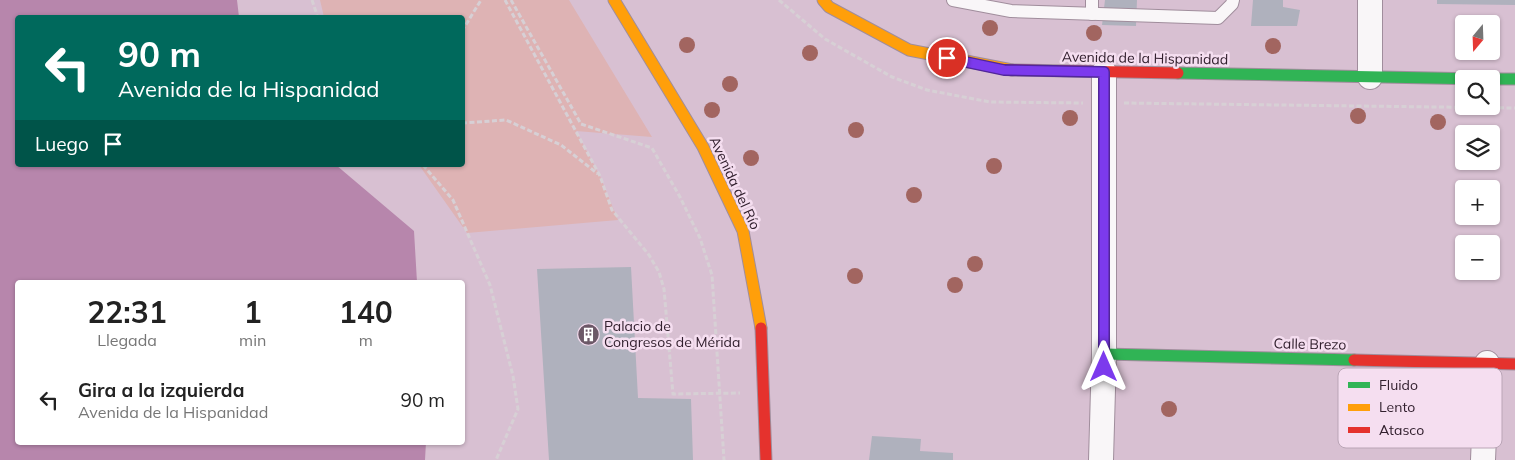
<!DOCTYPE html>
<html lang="es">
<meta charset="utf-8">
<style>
:root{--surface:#fff;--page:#f2f2f2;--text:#222;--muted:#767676}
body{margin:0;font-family:Mulish,sans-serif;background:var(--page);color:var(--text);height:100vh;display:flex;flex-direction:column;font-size:19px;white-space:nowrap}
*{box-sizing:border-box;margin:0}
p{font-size:16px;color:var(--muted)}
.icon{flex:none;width:28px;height:28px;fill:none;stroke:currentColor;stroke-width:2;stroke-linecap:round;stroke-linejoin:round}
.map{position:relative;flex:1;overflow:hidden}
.sheet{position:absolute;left:15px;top:280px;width:450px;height:165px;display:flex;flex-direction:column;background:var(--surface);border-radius:5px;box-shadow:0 1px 4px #0004}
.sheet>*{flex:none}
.guide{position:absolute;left:15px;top:15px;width:450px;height:152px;border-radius:5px;box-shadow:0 1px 4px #0004;background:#00695c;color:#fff;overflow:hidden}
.needle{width:32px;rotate:199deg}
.tools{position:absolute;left:1455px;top:15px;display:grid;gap:10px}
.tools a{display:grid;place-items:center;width:45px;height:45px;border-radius:5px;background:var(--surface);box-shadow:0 1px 4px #0004;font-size:25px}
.pin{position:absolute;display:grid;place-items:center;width:42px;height:42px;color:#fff;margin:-21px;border:2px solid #fff;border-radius:50%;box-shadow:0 1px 5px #0007}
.me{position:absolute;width:55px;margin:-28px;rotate:0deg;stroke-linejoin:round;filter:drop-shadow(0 0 4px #0008)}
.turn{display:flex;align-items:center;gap:18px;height:105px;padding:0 20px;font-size:22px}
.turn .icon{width:65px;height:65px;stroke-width:2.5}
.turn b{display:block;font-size:35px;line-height:42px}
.then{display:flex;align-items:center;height:48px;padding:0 20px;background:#0003;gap:10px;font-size:19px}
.eta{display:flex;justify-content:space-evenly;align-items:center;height:85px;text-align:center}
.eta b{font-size:30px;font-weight:700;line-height:35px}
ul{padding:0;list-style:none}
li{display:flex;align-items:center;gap:15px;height:70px;padding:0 20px}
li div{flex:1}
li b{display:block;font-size:19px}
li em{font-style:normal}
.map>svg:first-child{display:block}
.green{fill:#deb3b4}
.water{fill:#b786ac}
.building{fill:#afb1bd}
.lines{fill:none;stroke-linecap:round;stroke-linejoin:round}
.lane-casing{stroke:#a08d9c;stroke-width:14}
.street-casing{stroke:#a08d9c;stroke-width:26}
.fast-casing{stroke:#a08d9c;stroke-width:13}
.slow-casing{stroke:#a08d9c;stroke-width:13}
.jam-casing{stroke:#a08d9c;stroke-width:13}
.path{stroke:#d7d0d5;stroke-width:3;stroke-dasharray:5 2.5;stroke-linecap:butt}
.lane{stroke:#f9f6f8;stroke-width:12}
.street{stroke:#f9f6f8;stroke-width:24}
.fast{stroke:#30b455;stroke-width:11}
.slow{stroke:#ff9f0a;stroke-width:11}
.jam{stroke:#e5322d;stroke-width:11}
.tree{fill:#a26560}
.route-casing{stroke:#51269a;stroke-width:12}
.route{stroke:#7c3aed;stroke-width:9}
.labels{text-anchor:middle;stroke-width:5;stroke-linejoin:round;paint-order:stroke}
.street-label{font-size:14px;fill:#32202e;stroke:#f5def0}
.poi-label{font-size:14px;fill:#32202e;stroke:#f5def0;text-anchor:start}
.key{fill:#f5def0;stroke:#baa5b6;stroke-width:1}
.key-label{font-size:14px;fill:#32202e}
</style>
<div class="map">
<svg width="1515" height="460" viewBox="0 0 1515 460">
<rect width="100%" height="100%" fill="#d8c0d2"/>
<path class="green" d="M320 0H569L652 137 576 131 600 176 618 220 467 233 419 165H462V18L324 17Z"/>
<path class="water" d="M0 0H237L239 17 18 18V165H336L414 231 417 282H18V442H426L425 460H0Z"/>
<g class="building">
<path d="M1105 0H1137L1136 26 1102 25Z"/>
<path d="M1253 0H1283V7L1300 10 1297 26H1251Z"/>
<path d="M1437 0H1515V5L1437 4Z"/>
<path d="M631 267 638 398 691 399 693 460H549L537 269Z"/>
<path d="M872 436 921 439 920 451 953 453V460H869Z"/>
</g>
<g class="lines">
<defs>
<g id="lane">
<path d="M953 0 1011 11 1218 18 1232 4 1233 0"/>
<path d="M1092 14V0"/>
</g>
<g id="street">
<path d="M1370 77V0"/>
<path d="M1101 460 1104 354V72"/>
<path d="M1483 460 1487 363"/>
</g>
<g id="fast">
<path d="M1178 73 1481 79"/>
<path d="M1491 79H1515"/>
<path d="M1104 354 1354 360"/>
</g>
<g id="slow">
<path d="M614 0 703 147 743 231 761 328"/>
<path d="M823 0 829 7 909 50 1012 70"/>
</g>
<g id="jam">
<path d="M1012 70 1178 73"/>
<path d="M761 328 766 460"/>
<path d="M1354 360 1515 364"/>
</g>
</defs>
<use href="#lane" class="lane-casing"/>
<use href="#street" class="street-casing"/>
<use href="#fast" class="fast-casing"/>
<use href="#slow" class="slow-casing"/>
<use href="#jam" class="jam-casing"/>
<g class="path">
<path d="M312 0 318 18"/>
<path d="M505 0 600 176 612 210 649 255 659 272 664 289 673 394 740 393"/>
<path d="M511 0 581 124 652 148 680 197 700 238 712 275 724 460"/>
<path d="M779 0 825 39 892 77 927 90 990 102 1083 103"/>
<path d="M462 31 481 0"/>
<path d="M1124 103 1515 108"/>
<path d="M462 123 506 120 561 145 598 174"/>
<path d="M423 165 453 200 490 285 513 376 518 409 496 460"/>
</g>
<use href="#lane" class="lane"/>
<use href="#street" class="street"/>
<use href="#fast" class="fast"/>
<use href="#slow" class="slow"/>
<use href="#jam" class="jam"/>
</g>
<g class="tree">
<circle cx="990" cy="28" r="8"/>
<circle cx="1094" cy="33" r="8"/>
<circle cx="687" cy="45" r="8"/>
<circle cx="1273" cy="46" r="8"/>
<circle cx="810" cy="53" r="8"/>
<circle cx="730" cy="84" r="8"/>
<circle cx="712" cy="110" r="8"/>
<circle cx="1358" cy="116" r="8"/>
<circle cx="1070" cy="118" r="8"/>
<circle cx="1438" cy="122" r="8"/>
<circle cx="856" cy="130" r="8"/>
<circle cx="751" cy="158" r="8"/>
<circle cx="994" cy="166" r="8"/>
<circle cx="914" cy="195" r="8"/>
<circle cx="975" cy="264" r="8"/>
<circle cx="855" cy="276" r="8"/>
<circle cx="955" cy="285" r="8"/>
<circle cx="1169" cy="409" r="8"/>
</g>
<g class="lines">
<defs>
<path id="route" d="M947 58 1004 70 1104 72V367"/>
</defs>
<use href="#route" class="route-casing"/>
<use href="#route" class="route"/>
</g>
<defs>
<symbol id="building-disc" viewBox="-11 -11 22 22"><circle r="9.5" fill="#6c5867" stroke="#f5def0"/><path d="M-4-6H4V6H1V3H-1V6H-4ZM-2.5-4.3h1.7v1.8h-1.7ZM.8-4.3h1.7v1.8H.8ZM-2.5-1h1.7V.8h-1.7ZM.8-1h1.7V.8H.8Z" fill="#fff"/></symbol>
</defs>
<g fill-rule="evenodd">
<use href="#building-disc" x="576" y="322" width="25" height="25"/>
</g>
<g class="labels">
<g class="street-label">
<text transform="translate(1145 58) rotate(1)" y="5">Avenida de la Hispanidad</text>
<text transform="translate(735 183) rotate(65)" y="5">Avenida del Río</text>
<text transform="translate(1310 344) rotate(1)" y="5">Calle Brezo</text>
</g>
<g class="poi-label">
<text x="604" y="331">Palacio de<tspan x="604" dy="16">Congresos de Mérida</tspan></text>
</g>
</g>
<rect x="1338" y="368" width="164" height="80" rx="8" class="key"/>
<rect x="1348" y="382" width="22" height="6" fill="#30b455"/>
<rect x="1348" y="404" width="22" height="7" fill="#ff9f0a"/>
<rect x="1348" y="427" width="22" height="6" fill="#e5322d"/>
<g class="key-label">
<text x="1379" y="390">Fluido</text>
<text x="1379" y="412">Lento</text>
<text x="1379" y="435">Atasco</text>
</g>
</svg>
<div class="tools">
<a><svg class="needle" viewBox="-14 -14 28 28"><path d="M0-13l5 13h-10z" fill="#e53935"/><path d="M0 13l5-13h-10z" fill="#767676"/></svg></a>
<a><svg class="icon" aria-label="search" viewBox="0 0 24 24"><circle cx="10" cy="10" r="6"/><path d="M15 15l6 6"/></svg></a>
<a><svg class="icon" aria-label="layers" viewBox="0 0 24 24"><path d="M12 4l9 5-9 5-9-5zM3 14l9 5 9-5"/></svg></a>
<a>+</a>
<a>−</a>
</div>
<div class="pin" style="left:947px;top:58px;background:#d93025"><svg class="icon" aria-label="arrive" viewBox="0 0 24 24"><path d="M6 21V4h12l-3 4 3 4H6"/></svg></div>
<svg class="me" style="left:1104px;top:367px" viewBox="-20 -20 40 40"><path d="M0-17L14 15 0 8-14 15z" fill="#7c3aed" stroke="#fff" stroke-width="4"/></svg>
<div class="guide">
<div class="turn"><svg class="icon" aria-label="left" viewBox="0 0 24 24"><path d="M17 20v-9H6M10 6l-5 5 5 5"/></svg><div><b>90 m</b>Avenida de la Hispanidad</div></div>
<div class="then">Luego<svg class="icon" aria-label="arrive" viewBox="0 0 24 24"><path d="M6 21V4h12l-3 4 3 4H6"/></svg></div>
</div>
<section class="sheet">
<div class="eta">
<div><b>22:31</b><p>Llegada</p></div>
<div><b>1</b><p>min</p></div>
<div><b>140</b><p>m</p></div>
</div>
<ul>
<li><svg class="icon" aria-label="left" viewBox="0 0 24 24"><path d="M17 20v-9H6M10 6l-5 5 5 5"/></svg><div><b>Gira a la izquierda</b><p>Avenida de la Hispanidad</p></div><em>90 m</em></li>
</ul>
</section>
</div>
